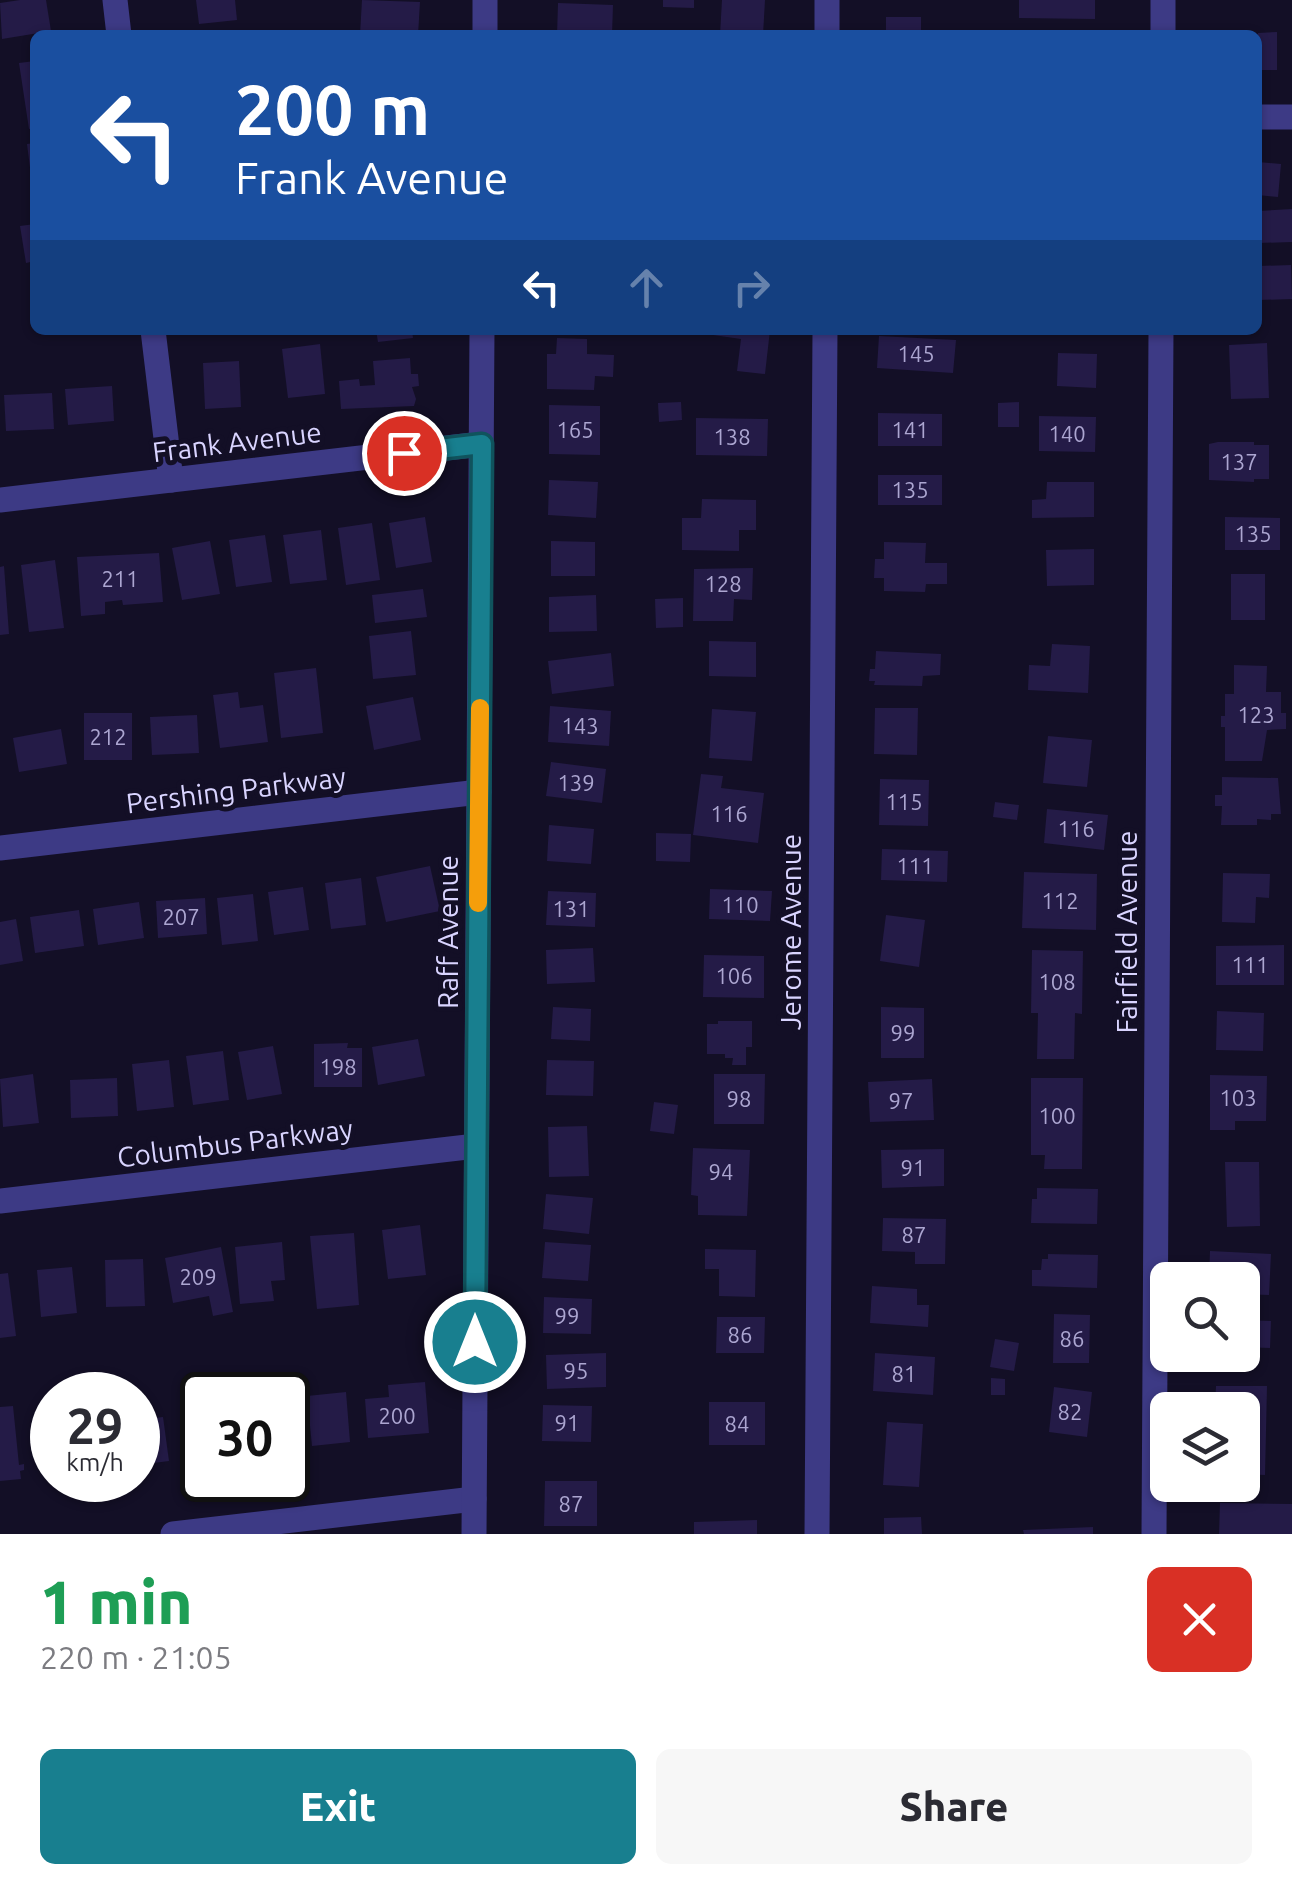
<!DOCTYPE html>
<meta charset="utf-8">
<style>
:root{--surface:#fff;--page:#f7f7f7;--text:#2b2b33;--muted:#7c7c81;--accent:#187f8f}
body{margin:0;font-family:Ubuntu,sans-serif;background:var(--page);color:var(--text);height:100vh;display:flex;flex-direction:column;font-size:38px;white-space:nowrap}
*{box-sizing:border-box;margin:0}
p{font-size:32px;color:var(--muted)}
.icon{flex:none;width:55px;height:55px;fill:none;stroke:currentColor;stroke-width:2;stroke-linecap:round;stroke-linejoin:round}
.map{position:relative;height:1534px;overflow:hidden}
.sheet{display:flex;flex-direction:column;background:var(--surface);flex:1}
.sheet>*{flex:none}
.hud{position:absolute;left:30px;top:30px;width:1232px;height:305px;border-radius:15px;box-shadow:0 2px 8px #0004;background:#1a4fa0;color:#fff;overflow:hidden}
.fabs{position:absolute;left:1150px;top:1262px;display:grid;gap:20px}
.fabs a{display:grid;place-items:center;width:110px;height:110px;border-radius:15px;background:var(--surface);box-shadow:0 2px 8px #0004;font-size:50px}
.speed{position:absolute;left:30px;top:1372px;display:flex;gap:20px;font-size:50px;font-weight:700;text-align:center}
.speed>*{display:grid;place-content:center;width:130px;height:130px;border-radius:50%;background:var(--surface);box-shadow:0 2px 8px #0004;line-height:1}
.speed small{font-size:25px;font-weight:400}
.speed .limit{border:5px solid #111;border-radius:15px;background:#fff;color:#111}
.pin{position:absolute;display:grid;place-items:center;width:85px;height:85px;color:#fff;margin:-42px;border:5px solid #fff;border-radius:50%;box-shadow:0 2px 10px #0007}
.me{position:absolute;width:110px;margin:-55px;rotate:0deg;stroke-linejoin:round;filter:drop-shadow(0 0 8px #0008)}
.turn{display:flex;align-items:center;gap:35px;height:210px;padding:0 40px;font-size:45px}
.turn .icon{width:130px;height:130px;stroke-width:2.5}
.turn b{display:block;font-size:70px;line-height:85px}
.lanes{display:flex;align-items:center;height:95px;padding:0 40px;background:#0003;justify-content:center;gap:50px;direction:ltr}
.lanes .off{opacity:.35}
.round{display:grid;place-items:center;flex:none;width:105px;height:105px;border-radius:15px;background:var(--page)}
.headline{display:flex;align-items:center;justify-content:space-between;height:170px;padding:0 40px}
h1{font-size:60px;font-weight:800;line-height:75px;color:#1e9e55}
.button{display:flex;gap:20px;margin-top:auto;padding:20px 40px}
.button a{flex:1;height:115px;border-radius:15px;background:var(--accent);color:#fff;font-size:40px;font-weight:800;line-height:115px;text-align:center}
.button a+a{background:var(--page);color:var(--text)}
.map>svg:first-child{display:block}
.building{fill:#241b47}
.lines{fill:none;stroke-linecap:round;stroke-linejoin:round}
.minor{stroke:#3d3a85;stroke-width:25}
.route-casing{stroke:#10535d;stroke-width:25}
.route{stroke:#187f8f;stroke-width:18}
.slow{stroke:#f59e0b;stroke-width:18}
.labels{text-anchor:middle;stroke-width:10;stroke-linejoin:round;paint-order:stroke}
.number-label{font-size:22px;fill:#aca6d1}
.street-label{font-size:28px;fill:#d9d4ff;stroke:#130f26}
</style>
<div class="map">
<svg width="1292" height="1534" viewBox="0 0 1292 1534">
<rect width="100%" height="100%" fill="#130f26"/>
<g class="building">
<path d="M20 0H46L51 31 2 39 0 3Z"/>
<path d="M196 0H235L237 20 199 24Z"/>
<path d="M362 0 420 2 418 35H360Z"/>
<path d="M663 0H694V8L663 7Z"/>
<path d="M722 0H765L763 35H720Z"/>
<path d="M1019 0H1095V19L1019 18Z"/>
<path d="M558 3 613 5 612 35H557Z"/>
<path d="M886 17H921V35L886 34Z"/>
<path d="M1277 32V70H1258V33Z"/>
<path d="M35 61V128L29 129 19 63Z"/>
<path d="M35 143V190L33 191 27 144Z"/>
<path d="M1258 162 1281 164 1278 197 1258 195Z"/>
<path d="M1292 209V242L1258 243V211Z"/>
<path d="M35 224V261L26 263 20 226Z"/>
<path d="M1291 265 1292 299 1258 300V266Z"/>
<path d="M376 330H412L413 338 378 342Z"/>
<path d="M713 330H770L765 374 737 371 741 339 713 335Z"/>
<path d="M879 336 956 340 953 373 877 368Z"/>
<path d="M557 338 587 339V354L614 355 613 377 595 376 594 390 547 389V354H556Z"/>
<path d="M1267 343 1269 398 1231 399 1229 345Z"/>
<path d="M320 344 325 394 288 398 282 349Z"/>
<path d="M1058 353 1097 354 1096 388 1057 386Z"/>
<path d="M410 358 411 374H418L419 386 412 387 416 399 414 406 341 409 339 381 359 379 360 386 375 385 373 361Z"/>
<path d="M239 361 241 407 205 409 203 363Z"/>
<path d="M112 386 114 421 68 425 65 389Z"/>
<path d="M52 393 54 429 6 431 4 395Z"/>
<path d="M681 402 682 420 659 422 658 403Z"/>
<path d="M1019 402V427H998V403Z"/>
<path d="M549 405 600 406V455L549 454Z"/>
<path d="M878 413 942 414V446H878Z"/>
<path d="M1039 416 1096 417 1095 452 1039 451Z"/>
<path d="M696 418 768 419 767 456 696 455Z"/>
<path d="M1218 442H1254V445H1269V479H1254V482L1209 480V444Z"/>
<rect x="878" y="475" width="64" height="30"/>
<path d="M549 480 598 482 596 518 548 515Z"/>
<path d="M1047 482H1094V517L1032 518V500L1046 499Z"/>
<path d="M702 499 756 500V530H739V551L682 550V518H701Z"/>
<path d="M425 517 432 562 396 568 389 523Z"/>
<path d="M1225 517 1280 518V550H1225Z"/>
<path d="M372 523 380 580 346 585 338 528Z"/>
<path d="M321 530 327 580 290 584 283 535Z"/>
<path d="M265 535 272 582 236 587 229 540Z"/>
<path d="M210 541 220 594 182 600 172 548Z"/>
<path d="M551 541 595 542V576H551Z"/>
<path d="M884 542 926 543 925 563H947V584H926L925 592 884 591V578H874L875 559H884Z"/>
<path d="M1094 549V585L1047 586 1046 550Z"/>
<path d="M159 553 163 602 123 605 122 600 105 602V614L81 616 77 557Z"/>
<path d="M55 560 64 628 29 632 21 565Z"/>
<path d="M4 566 9 634 0 635V567Z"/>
<path d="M753 568 752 600 734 599 733 621H693L694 569Z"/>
<rect x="1231" y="574" width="34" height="46"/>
<path d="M423 589 427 617 375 623 372 595Z"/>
<path d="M596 595 597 631 549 632V597Z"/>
<path d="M683 598V627L656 628 655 599Z"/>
<path d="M411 631 416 675 373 679 369 636Z"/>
<path d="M709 641 756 642V677L709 676Z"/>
<path d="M1052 644 1090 646 1088 693 1028 690 1029 665 1050 666Z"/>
<path d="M876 651 941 654 940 675 923 676 922 686 874 685 875 681H869L870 669H875Z"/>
<path d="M611 653 614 686 552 694 548 661Z"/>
<path d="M1234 665 1267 666 1266 692H1281V713H1286V729L1267 730 1262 761H1225V727H1221V716H1225V694H1234Z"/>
<path d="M316 668 323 733 281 738 274 673Z"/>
<path d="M238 692 240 708 263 705 268 742 220 748 213 695Z"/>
<path d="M413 697 421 740 374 750 366 706Z"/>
<path d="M550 706 611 711 609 746 548 742Z"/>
<path d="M875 708H918L917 755 874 754Z"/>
<path d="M712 709 756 712 752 761 709 758Z"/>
<rect x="84" y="713" width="48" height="47"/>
<path d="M197 715 199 753 152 755 150 717Z"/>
<path d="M61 729 67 764 19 772 13 738Z"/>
<path d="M1048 736 1092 740 1087 787 1043 783Z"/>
<path d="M551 762 606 769 602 803 546 796Z"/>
<path d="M701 774 723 776 721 788 764 793 758 843 693 835Z"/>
<path d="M1222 777 1278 778 1281 814H1271V820L1257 819V825H1221L1222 806H1215V795H1222Z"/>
<path d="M880 779 929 780 928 826 879 825Z"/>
<path d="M995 802 1019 805 1017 820 993 817Z"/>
<path d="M1047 809 1108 815 1104 850 1044 843Z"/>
<path d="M549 825 594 829 591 864 547 861Z"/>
<path d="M656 833 691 834 690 862 656 861Z"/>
<path d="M882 849 948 851 947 882 881 880Z"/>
<path d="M430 866 440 911 386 922 376 877Z"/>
<path d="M1024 872 1097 874 1096 930 1022 928Z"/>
<path d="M1223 873 1270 874 1269 898 1256 897 1255 923 1222 922Z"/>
<path d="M361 878 366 925 331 929 325 883Z"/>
<path d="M303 887 309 930 274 935 268 892Z"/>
<path d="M710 889 772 891 770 921 709 919Z"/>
<path d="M548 891 596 893 595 927 546 925Z"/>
<path d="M253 894 258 941 222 945 217 898Z"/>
<path d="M205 898 207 934 158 938 156 901Z"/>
<path d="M139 902 144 938 98 945 93 909Z"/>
<path d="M79 910 84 946 35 953 30 917Z"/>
<path d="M886 915 925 920 919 967 880 961Z"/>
<path d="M16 919 23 961 0 965V922Z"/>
<path d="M1284 945V985H1216V946Z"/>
<path d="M593 948 595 982 547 984 546 950Z"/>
<path d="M1032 950 1083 951 1082 1014 1075 1013 1074 1059H1037L1038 1013H1031Z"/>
<path d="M704 955 764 956V998L703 997Z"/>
<path d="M553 1007 591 1009 590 1041 551 1039Z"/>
<path d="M881 1007 924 1008V1058H881Z"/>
<path d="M1217 1011 1264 1013 1263 1051 1216 1050Z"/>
<path d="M718 1021H752V1047H746V1065H732L733 1058H725V1054H707V1024H718Z"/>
<path d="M418 1039 425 1076 378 1085 372 1047Z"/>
<path d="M348 1043 347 1048H362V1087H314V1044Z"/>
<path d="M273 1046 282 1094 247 1100 238 1052Z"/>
<path d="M223 1051 229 1100 193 1105 186 1056Z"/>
<path d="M169 1060 174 1107 137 1111 132 1064Z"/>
<path d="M547 1060 594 1061 593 1096 546 1095Z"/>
<path d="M33 1074 39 1123 3 1127 0 1079Z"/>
<path d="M714 1074H765L764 1124H714Z"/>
<path d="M1210 1075 1267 1076 1266 1121H1235V1130H1210Z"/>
<path d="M117 1078 118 1116 71 1118 70 1080Z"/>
<path d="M1031 1078H1083L1082 1169H1044L1045 1155H1031Z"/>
<path d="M932 1079 934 1120 870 1122 868 1082Z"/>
<path d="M654 1102 678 1105 674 1134 650 1131Z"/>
<path d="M587 1126 589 1176 549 1177 548 1127Z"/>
<path d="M693 1148 750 1150 747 1216 698 1215V1196L691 1195Z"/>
<path d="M944 1149V1186L882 1188 881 1150Z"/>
<path d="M1225 1162H1259L1260 1226 1227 1227Z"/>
<path d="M1037 1188 1098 1189 1097 1224 1031 1223 1032 1199H1037Z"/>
<path d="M546 1194 593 1198 589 1234 543 1229Z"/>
<path d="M883 1218 946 1219 945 1264H915V1252L882 1251Z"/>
<path d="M420 1225 426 1275 388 1279 382 1230Z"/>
<path d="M354 1233 359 1305 317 1309 310 1236Z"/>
<path d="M282 1242 285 1280 271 1281 274 1301 240 1304 235 1247Z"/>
<path d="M545 1242 591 1245 588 1281 542 1278Z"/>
<path d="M221 1247 233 1312 213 1316 209 1296 173 1303 165 1258Z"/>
<path d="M705 1249 756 1250 755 1297 719 1296V1269H705Z"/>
<path d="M1210 1251 1271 1254 1269 1295 1242 1294V1280H1209Z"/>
<path d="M1048 1254 1098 1255 1097 1288 1032 1286V1270H1041L1042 1259H1048Z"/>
<path d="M143 1259 145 1306 106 1307 105 1260Z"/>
<path d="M72 1267 77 1313 41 1317 37 1270Z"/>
<path d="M8 1273 16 1336 0 1338V1274Z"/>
<path d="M872 1286 917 1289V1305H929L928 1327 870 1323Z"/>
<path d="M544 1297 592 1299 591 1334 543 1333Z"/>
<path d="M1054 1314 1090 1315 1089 1363H1053Z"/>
<path d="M717 1317H765L764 1353H716Z"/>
<path d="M1242 1320 1271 1321 1270 1348 1242 1347Z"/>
<path d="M995 1339 1019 1343 1014 1371 990 1367Z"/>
<path d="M606 1353V1387L547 1389 546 1355Z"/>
<path d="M875 1353 935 1357 933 1395 873 1391Z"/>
<path d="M991 1378 1005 1379V1395H991Z"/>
<path d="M425 1382 429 1433 368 1438 365 1399 389 1397 388 1385Z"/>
<path d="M1216 1386H1267L1265 1475 1242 1474V1410L1215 1409Z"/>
<path d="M1054 1387 1092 1392 1087 1437 1049 1432Z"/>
<path d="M288 1388 298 1446 288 1447Z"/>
<path d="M346 1392 350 1442 312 1446 307 1396Z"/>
<rect x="709" y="1402" width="56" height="43"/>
<path d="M543 1405 592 1406 591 1442 542 1441Z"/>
<path d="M13 1406 19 1465 24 1464V1470L20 1471 21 1479 0 1481V1407Z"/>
<path d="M163 1417 169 1461 138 1465V1420Z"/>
<path d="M202 1421V1457L193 1459 188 1423Z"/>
<path d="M887 1422 923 1424 919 1487 883 1485Z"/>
<path d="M545 1481H597V1526H544Z"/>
<path d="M1220 1503 1292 1504V1534H1219Z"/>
<path d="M921 1517 922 1534H884V1518Z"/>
<path d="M757 1520V1534H694V1522Z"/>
<path d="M1093 1527V1534H1024L1023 1530Z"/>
</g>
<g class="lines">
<g class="minor">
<path d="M115 0 119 35"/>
<path d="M485 35V0"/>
<path d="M827 35V0"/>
<path d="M1163 35V0"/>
<path d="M1258 117H1292"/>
<path d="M153 330 171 480"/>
<path d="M0 500 481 444"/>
<path d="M0 848 479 792"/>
<path d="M0 1201 476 1146"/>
<path d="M173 1534 474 1499"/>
<path d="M474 1534 482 330"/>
<path d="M817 1534 825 330"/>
<path d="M1154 1534 1161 330"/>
</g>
</g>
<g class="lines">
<defs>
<path id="route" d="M404 453 482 444 475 1342"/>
</defs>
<use href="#route" class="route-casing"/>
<use href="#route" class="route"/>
<path class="slow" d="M478 903 480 708"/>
</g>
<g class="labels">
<g class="number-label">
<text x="916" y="362">145</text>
<text x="575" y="438">165</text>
<text x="910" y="438">141</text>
<text x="1067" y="442">140</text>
<text x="732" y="445">138</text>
<text x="1239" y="470">137</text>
<text x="910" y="498">135</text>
<text x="1253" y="542">135</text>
<text x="120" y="587">211</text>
<text x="723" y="592">128</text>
<text x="1256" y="723">123</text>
<text x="580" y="734">143</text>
<text x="108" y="745">212</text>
<text x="576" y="791">139</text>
<text x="904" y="810">115</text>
<text x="729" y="822">116</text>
<text x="1076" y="837">116</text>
<text x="915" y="874">111</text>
<text x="1060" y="909">112</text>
<text x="740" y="913">110</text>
<text x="571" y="917">131</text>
<text x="181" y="925">207</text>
<text x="1250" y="973">111</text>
<text x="734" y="984">106</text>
<text x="1057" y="990">108</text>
<text x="903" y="1041">99</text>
<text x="338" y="1075">198</text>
<text x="1238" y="1106">103</text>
<text x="739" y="1107">98</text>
<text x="901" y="1109">97</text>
<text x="1057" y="1124">100</text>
<text x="913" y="1176">91</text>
<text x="721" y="1180">94</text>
<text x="914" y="1243">87</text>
<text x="198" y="1285">209</text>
<text x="567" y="1324">99</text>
<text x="740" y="1343">86</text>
<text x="1072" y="1347">86</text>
<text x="576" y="1379">95</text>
<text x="904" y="1382">81</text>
<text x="1070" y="1420">82</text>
<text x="397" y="1424">200</text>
<text x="567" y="1431">91</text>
<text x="737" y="1432">84</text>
<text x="571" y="1512">87</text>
</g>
<g class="street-label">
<text transform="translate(237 442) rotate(-7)" y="10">Frank Avenue</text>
<text transform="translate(236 790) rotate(-7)" y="10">Pershing Parkway</text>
<text transform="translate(448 932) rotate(-90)" y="10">Raff Avenue</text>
<text transform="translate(791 932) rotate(-90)" y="10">Jerome Avenue</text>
<text transform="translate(1127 932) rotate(-90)" y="10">Fairfield Avenue</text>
<text transform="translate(235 1143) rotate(-7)" y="10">Columbus Parkway</text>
</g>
</g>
</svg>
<div class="fabs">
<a><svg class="icon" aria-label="search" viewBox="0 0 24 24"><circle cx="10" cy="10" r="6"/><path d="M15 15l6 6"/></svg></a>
<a><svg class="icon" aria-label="layers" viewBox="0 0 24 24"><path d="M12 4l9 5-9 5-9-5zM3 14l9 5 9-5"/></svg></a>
</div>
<div class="speed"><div>29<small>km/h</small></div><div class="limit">30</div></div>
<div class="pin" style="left:404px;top:453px;background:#d93025"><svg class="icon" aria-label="arrive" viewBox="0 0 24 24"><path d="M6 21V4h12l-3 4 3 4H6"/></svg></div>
<svg class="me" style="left:475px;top:1342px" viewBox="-20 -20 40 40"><circle r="17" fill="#187f8f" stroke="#fff" stroke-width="3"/><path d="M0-11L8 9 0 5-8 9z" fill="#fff"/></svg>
<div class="hud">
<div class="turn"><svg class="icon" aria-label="left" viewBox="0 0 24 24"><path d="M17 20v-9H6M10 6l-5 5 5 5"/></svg><div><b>200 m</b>Frank Avenue</div></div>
<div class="lanes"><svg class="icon" aria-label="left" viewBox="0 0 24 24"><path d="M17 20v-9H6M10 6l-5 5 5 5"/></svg><svg class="icon off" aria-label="ahead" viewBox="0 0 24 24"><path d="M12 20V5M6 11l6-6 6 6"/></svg><svg class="icon off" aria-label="right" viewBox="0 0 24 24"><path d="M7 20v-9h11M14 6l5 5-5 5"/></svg></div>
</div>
</div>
<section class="sheet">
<div class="headline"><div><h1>1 min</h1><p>220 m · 21:05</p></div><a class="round" style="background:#d93025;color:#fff"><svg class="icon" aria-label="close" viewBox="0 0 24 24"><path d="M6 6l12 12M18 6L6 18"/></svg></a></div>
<div class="button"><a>Exit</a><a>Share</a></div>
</section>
